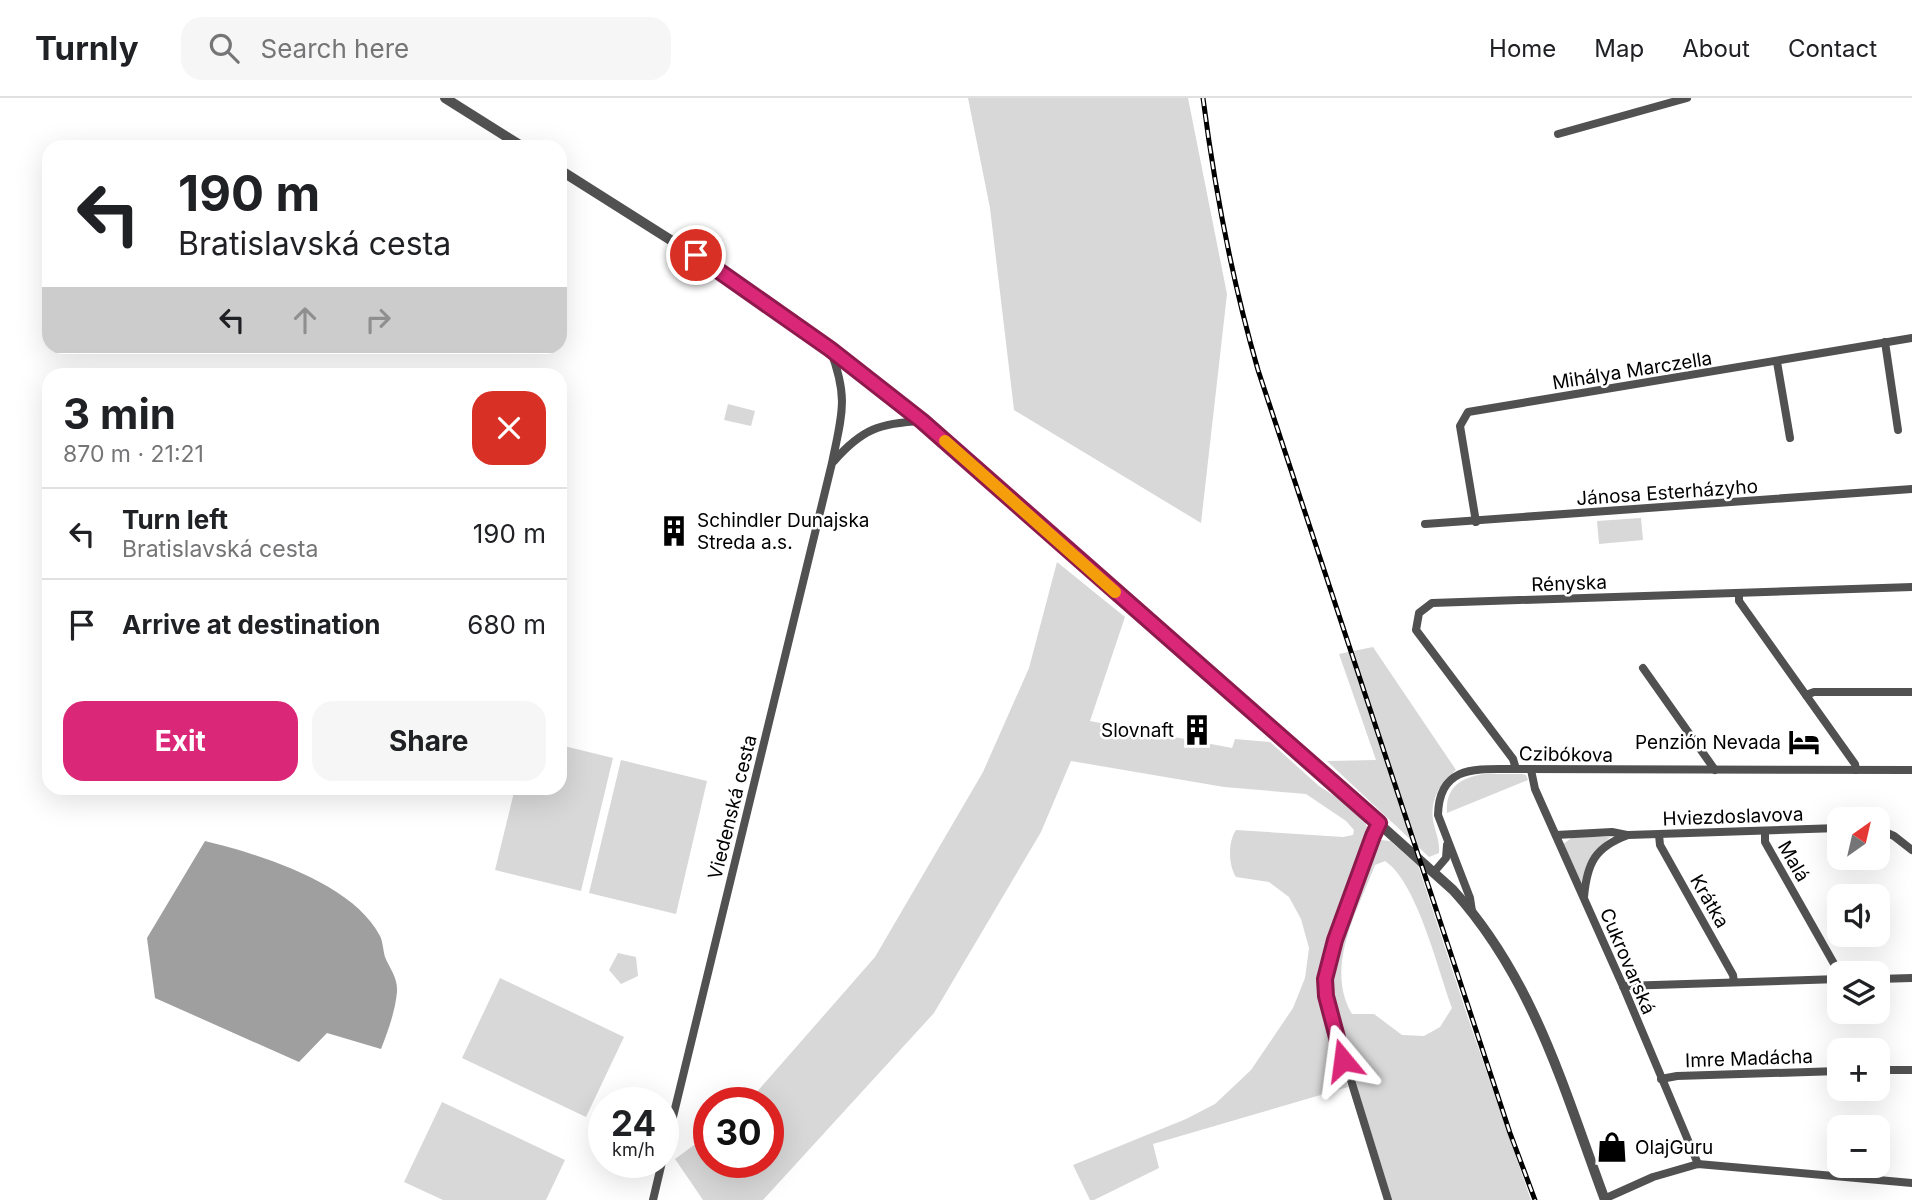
<!DOCTYPE html>
<meta charset="utf-8">
<style>
:root{--surface:#fff;--page:#f6f6f6;--text:#202124;--muted:#757577;--line:#e0e0e0;--accent:#db2777}
body{margin:0;font-family:Inter,sans-serif;background:var(--page);color:var(--text);height:100vh;display:flex;flex-direction:column;font-size:26px;white-space:nowrap}
*{box-sizing:border-box;margin:0}
p{font-size:23px;color:var(--muted)}
.icon{flex:none;width:38px;height:38px;fill:none;stroke:currentColor;stroke-width:2;stroke-linecap:round;stroke-linejoin:round}
.map{position:relative;flex:1;overflow:hidden}
.side{position:absolute;left:42px;top:270px;width:525px;height:427px;display:flex;flex-direction:column;background:var(--surface);border-radius:21px;box-shadow:0 7px 28px #0002}
.side>*{flex:none}
.banner{position:absolute;left:42px;top:42px;width:525px;height:214px;border-radius:21px;box-shadow:0 7px 28px #0002;background:#fff;color:var(--text);overflow:hidden}
.needle{width:46px;rotate:34deg}
.buttons{position:absolute;left:1827px;top:709px;display:grid;gap:14px}
.buttons a{display:grid;place-items:center;width:63px;height:63px;border-radius:14px;background:var(--surface);box-shadow:0 7px 28px #0002;font-size:35px}
.speed{position:absolute;left:588px;top:989px;display:flex;gap:14px;font-size:35px;font-weight:700;text-align:center}
.speed>*{display:grid;place-content:center;width:91px;height:91px;border-radius:50%;background:var(--surface);box-shadow:0 7px 28px #0002;line-height:1}
.speed small{font-size:18px;font-weight:400}
.speed .limit{border:10px solid #d22;background:#fff;color:#111}
.pin{position:absolute;display:grid;place-items:center;width:60px;height:60px;color:#fff;margin:-30px;border:4px solid #fff;border-radius:50%;box-shadow:0 2px 7px #0007}
.me{position:absolute;width:77px;margin:-38px;rotate:344deg;stroke-linejoin:round;filter:drop-shadow(0 0 5px #0008)}
.turn{display:flex;align-items:center;gap:24px;height:147px;padding:0 21px;font-size:32px}
.turn .icon{width:91px;height:91px;stroke-width:2.5}
.turn b{display:block;font-size:49px;line-height:60px}
.lanes{display:flex;align-items:center;height:66px;padding:0 21px;background:#0003;justify-content:center;gap:35px;direction:ltr}
.lanes .off{opacity:.35}
.round{display:grid;place-items:center;flex:none;width:74px;height:74px;border-radius:21px;background:var(--page)}
.head{display:flex;align-items:center;justify-content:space-between;height:119px;padding:0 21px}
h1{font-size:42px;font-weight:700;line-height:52px}
.button{display:flex;gap:14px;margin-top:auto;padding:14px 21px}
.button a{flex:1;height:80px;border-radius:21px;background:var(--accent);color:#fff;font-size:28px;font-weight:700;line-height:80px;text-align:center}
.button a+a{background:var(--page);color:var(--text)}
ul{padding:0;list-style:none}
li{display:flex;align-items:center;gap:21px;height:91px;padding:0 21px;border-top:2px solid var(--line)}
li div{flex:1}
li b{display:block;font-size:26px}
li em{font-style:normal}
header{display:flex;align-items:center;gap:42px;box-sizing:border-box;height:98px;padding:0 35px;background:var(--surface);border-bottom:2px solid var(--line)}
header strong{font-size:33px}
nav{display:flex;gap:38px;margin-inline-start:auto;font-size:24px}
.search{width:490px;height:63px;background:var(--page);display:flex;align-items:center;gap:18px;box-sizing:border-box;padding:0 24px;border-radius:21px;color:var(--muted);font-size:26px}
.map>svg:first-child{display:block}
.green{fill:#d8d8d8;fill-rule:evenodd}
.water{fill:#9f9f9f}
.lines{fill:none;stroke-linecap:round;stroke-linejoin:round}
.minor{stroke:#515151;stroke-width:8}
.tertiary{stroke:#515151;stroke-width:10}
.rail-casing{stroke:#000;stroke-width:5}
.rail{stroke:#fff;stroke-width:2.5;stroke-dasharray:8;stroke-linecap:butt}
.route-casing{stroke:#8e194d;stroke-width:18}
.route{stroke:#db2777;stroke-width:12}
.slow{stroke:#f59e0b;stroke-width:12}
.labels{text-anchor:middle;stroke-width:5;stroke-linejoin:round;paint-order:stroke}
.street-label{font-size:19px;fill:#000;stroke:#fff}
.poi-label{font-size:19px;fill:#000;stroke:#fff;text-anchor:start}
</style>
<header>
<strong>Turnly</strong>
<div class="search"><svg class="icon" aria-label="search" viewBox="0 0 24 24"><circle cx="10" cy="10" r="6"/><path d="M15 15l6 6"/></svg>Search here</div>
<nav><a>Home</a><a>Map</a><a>About</a><a>Contact</a></nav>
</header>
<div class="map">
<svg width="1912" height="1102" viewBox="0 0 1912 1102">
<rect width="100%" height="100%" fill="#fff"/>
<g class="green">
<path d="M968 0H1188L1227 196 1201 425 1014 312 990 110Z"/>
<path d="M728 306 755 313 751 328 724 322Z"/>
<path d="M1641 420 1643 442 1599 446 1597 423Z"/>
<path d="M1057 464 1125 519 1090 623 1232 650 1235 641 1270 644 1319 688 1342 703 1363 720 1369 733 1324 863C1316 906 1335 947 1348 989L1153 1046 1159 1070 1094 1102H1090L1073 1067 1186 1021 1215 1006 1251 972 1293 910 1305 880 1309 850 1301 821 1289 799 1269 784 1236 779C1228 767 1228 743 1236 732L1343 739 1353 737 1354 732 1346 723 1306 696 1224 689 1071 663 1041 734 934 915 763 1102H703L675 1061 709 1036V1064H768V1004H748L875 859 983 674 1029 570Z"/>
<path d="M1373 549 1456 672C1441 683 1430 702 1433 722 1435 734 1440 742 1439 755L1429 759 1327 663 1376 662 1339 556Z"/>
<path d="M560 647 613 660 581 793 495 772 515 690H560Z"/>
<path d="M621 662 707 683 676 816 589 795Z"/>
<path d="M1483 676H1522L1526 677 1528 682 1447 715C1445 690 1460 680 1483 676Z"/>
<path d="M1573 739H1610L1592 758 1581 790 1563 746Z"/>
<path d="M1381 742 1390 743 1418 767 1467 917 1531 1102H1392L1333 913 1329 890 1332 867 1374 747ZM1385 763C1417 784 1438 872 1452 910L1440 929 1424 938 1402 937 1374 916H1352C1324 869 1358 812 1375 767Z"/>
<path d="M618 855 636 859 638 878 621 886 609 872Z"/>
<path d="M500 880 624 939 586 1019 462 960Z"/>
<path d="M442 1004 565 1062 546 1102H443L404 1084Z"/>
</g>
<path class="water" d="M205 743C259 756 353 785 380 838 383 844 383 852 385 859 390 871 398 880 397 894 395 914 388 933 381 951L327 935 299 964 155 900 147 840Z"/>
<g class="lines">
<g class="minor">
<path d="M1558 36 1687 0"/>
<path d="M1885 244 1898 332"/>
<path d="M1777 264 1790 340"/>
<path d="M834 363C862 331 880 325 922 323"/>
<path d="M1476 424 1460 328 1468 314 1912 240"/>
<path d="M1425 426 1912 391"/>
<path d="M1739 496V503L1855 666 1856 672"/>
<path d="M1643 570 1715 672"/>
<path d="M1806 597 1814 594H1912"/>
<path d="M1516 671 1513 661 1416 532 1419 515 1432 505 1912 489"/>
<path d="M1531 672 1535 691 1623 888 1698 1066"/>
<path d="M1379 725 1373 738 1328 867 1325 881 1326 898 1332 921 1388 1102"/>
<path d="M1878 731 1894 738 1912 752"/>
<path d="M1765 733V744L1837 871V881"/>
<path d="M1556 737 1612 734 1627 737"/>
<path d="M1659 737 1660 747 1733 877 1734 884"/>
<path d="M1434 774 1446 760 1447 747"/>
<path d="M1584 799C1587 765 1595 749 1628 737L1839 730"/>
<path d="M1472 813 1470 800 1438 717C1439 666 1477 671 1516 671L1912 672"/>
<path d="M1878 881 1912 880"/>
<path d="M1623 888 1839 881"/>
<path d="M1878 972H1912"/>
<path d="M1661 981 1677 978 1839 973"/>
<path d="M663 1060 832 365C842 316 849 300 830 251"/>
<path d="M1604 1101 1653 1079 1698 1066 1912 1085"/>
<path d="M653 1102 662 1064"/>
</g>
<g class="tertiary">
<path d="M445 0 523 49"/>
<path d="M560 72 737 184 830 251 922 323 1174 546 1240 601 1453 792C1534 881 1564 992 1605 1102"/>
</g>
<defs>
<path id="rail" d="M1203 0C1215 93 1232 182 1258 272L1510 1035 1535 1102"/>
</defs>
<use href="#rail" class="rail-casing"/>
<use href="#rail" class="rail"/>
</g>
<g class="lines">
<defs>
<path id="route" d="M696 157 830 251 922 323 1379 725 1373 738 1335 842 1325 881 1326 898 1343 962"/>
</defs>
<use href="#route" class="route-casing"/>
<use href="#route" class="route"/>
<path class="slow" d="M945 343 1115 494"/>
</g>
<defs>
<symbol id="building-bare" viewBox="-9 -9 18 18"><path d="M-4-6H4V6H1V3H-1V6H-4ZM-2.5-4.3h1.7v1.8h-1.7ZM.8-4.3h1.7v1.8H.8ZM-2.5-1h1.7V.8h-1.7ZM.8-1h1.7V.8H.8Z" fill="#000" stroke="#fff" stroke-width="2.5" paint-order="stroke"/></symbol>
<symbol id="hotel-bare" viewBox="-9 -9 18 18"><path d="M-6-4.5h1.5V1H6V5H4.5V3h-9V5H-6ZM-4 0a1.8 1.8 0 1 1 3.6 0ZM.5 0V-2.5h3Q6-2.5 6 0Z" fill="#000" stroke="#fff" stroke-width="2.5" paint-order="stroke"/></symbol>
<symbol id="shop-bare" viewBox="-9 -9 18 18"><path d="M-5-2.5h2.3a2.7 3.5 0 0 1 5.4 0H5L5.5 6h-11ZM-1.5-2.5h3a1.5 2.3 0 0 0-3 0Z" fill="#000" stroke="#fff" stroke-width="2.5" paint-order="stroke"/></symbol>
</defs>
<g fill-rule="evenodd">
<use href="#building-bare" x="652" y="411" width="44" height="44"/>
<use href="#building-bare" x="1175" y="610" width="44" height="44"/>
<use href="#hotel-bare" x="1782" y="622" width="44" height="44"/>
<use href="#shop-bare" x="1590" y="1027" width="44" height="44"/>
</g>
<g class="labels">
<g class="street-label">
<text transform="translate(1632 272) rotate(-9)" y="7">Mihálya Marczella</text>
<text transform="translate(1667 394) rotate(-4)" y="7">Jánosa Esterházyho</text>
<text transform="translate(1569 485) rotate(-2)" y="7">Rényska</text>
<text transform="translate(1566 656) rotate(1)" y="7">Czibókova</text>
<text transform="translate(732 709) rotate(-76)" y="7">Viedenská cesta</text>
<text transform="translate(1733 718) rotate(-2)" y="7">Hviezdoslavova</text>
<text transform="translate(1794 763) rotate(60)" y="7">Malá</text>
<text transform="translate(1710 803) rotate(60)" y="7">Krátka</text>
<text transform="translate(1628 863) rotate(67)" y="7">Cukrovarská</text>
<text transform="translate(1749 960) rotate(-2)" y="7">Imre Madácha</text>
</g>
<g class="poi-label">
<text x="697" y="429">Schindler Dunajska<tspan x="697" dy="22">Streda a.s.</tspan></text>
<text x="1174" y="639" text-anchor="end">Slovnaft</text>
<text x="1781" y="651" text-anchor="end">Penzión Nevada</text>
<text x="1635" y="1056">OlajGuru</text>
</g>
</g>
</svg>
<div class="buttons">
<a><svg class="needle" viewBox="-14 -14 28 28"><path d="M0-13l5 13h-10z" fill="#e53935"/><path d="M0 13l5-13h-10z" fill="#757577"/></svg></a>
<a><svg class="icon" aria-label="sound" viewBox="0 0 24 24"><path d="M4 9h4l5-4v14l-5-4H4zM17 9q2 3 0 6"/></svg></a>
<a><svg class="icon" aria-label="layers" viewBox="0 0 24 24"><path d="M12 4l9 5-9 5-9-5zM3 14l9 5 9-5"/></svg></a>
<a>+</a>
<a>−</a>
</div>
<div class="speed"><div>24<small>km/h</small></div><div class="limit">30</div></div>
<div class="pin" style="left:696px;top:157px;background:#d93025"><svg class="icon" aria-label="arrive" viewBox="0 0 24 24"><path d="M6 21V4h12l-3 4 3 4H6"/></svg></div>
<svg class="me" style="left:1343px;top:962px" viewBox="-20 -20 40 40"><path d="M0-17L14 15 0 8-14 15z" fill="#db2777" stroke="#fff" stroke-width="4"/></svg>
<div class="banner">
<div class="turn"><svg class="icon" aria-label="left" viewBox="0 0 24 24"><path d="M17 20v-9H6M10 6l-5 5 5 5"/></svg><div><b>190 m</b>Bratislavská cesta</div></div>
<div class="lanes"><svg class="icon" aria-label="left" viewBox="0 0 24 24"><path d="M17 20v-9H6M10 6l-5 5 5 5"/></svg><svg class="icon off" aria-label="ahead" viewBox="0 0 24 24"><path d="M12 20V5M6 11l6-6 6 6"/></svg><svg class="icon off" aria-label="right" viewBox="0 0 24 24"><path d="M7 20v-9h11M14 6l5 5-5 5"/></svg></div>
</div>
<section class="side">
<div class="head"><div><h1>3 min</h1><p>870 m · 21:21</p></div><a class="round" style="background:#d93025;color:#fff"><svg class="icon" aria-label="close" viewBox="0 0 24 24"><path d="M6 6l12 12M18 6L6 18"/></svg></a></div>
<ul>
<li><svg class="icon" aria-label="left" viewBox="0 0 24 24"><path d="M17 20v-9H6M10 6l-5 5 5 5"/></svg><div><b>Turn left</b><p>Bratislavská cesta</p></div><em>190 m</em></li>
<li><svg class="icon" aria-label="arrive" viewBox="0 0 24 24"><path d="M6 21V4h12l-3 4 3 4H6"/></svg><div><b>Arrive at destination</b></div><em>680 m</em></li>
</ul>
<div class="button"><a>Exit</a><a>Share</a></div>
</section>
</div>
